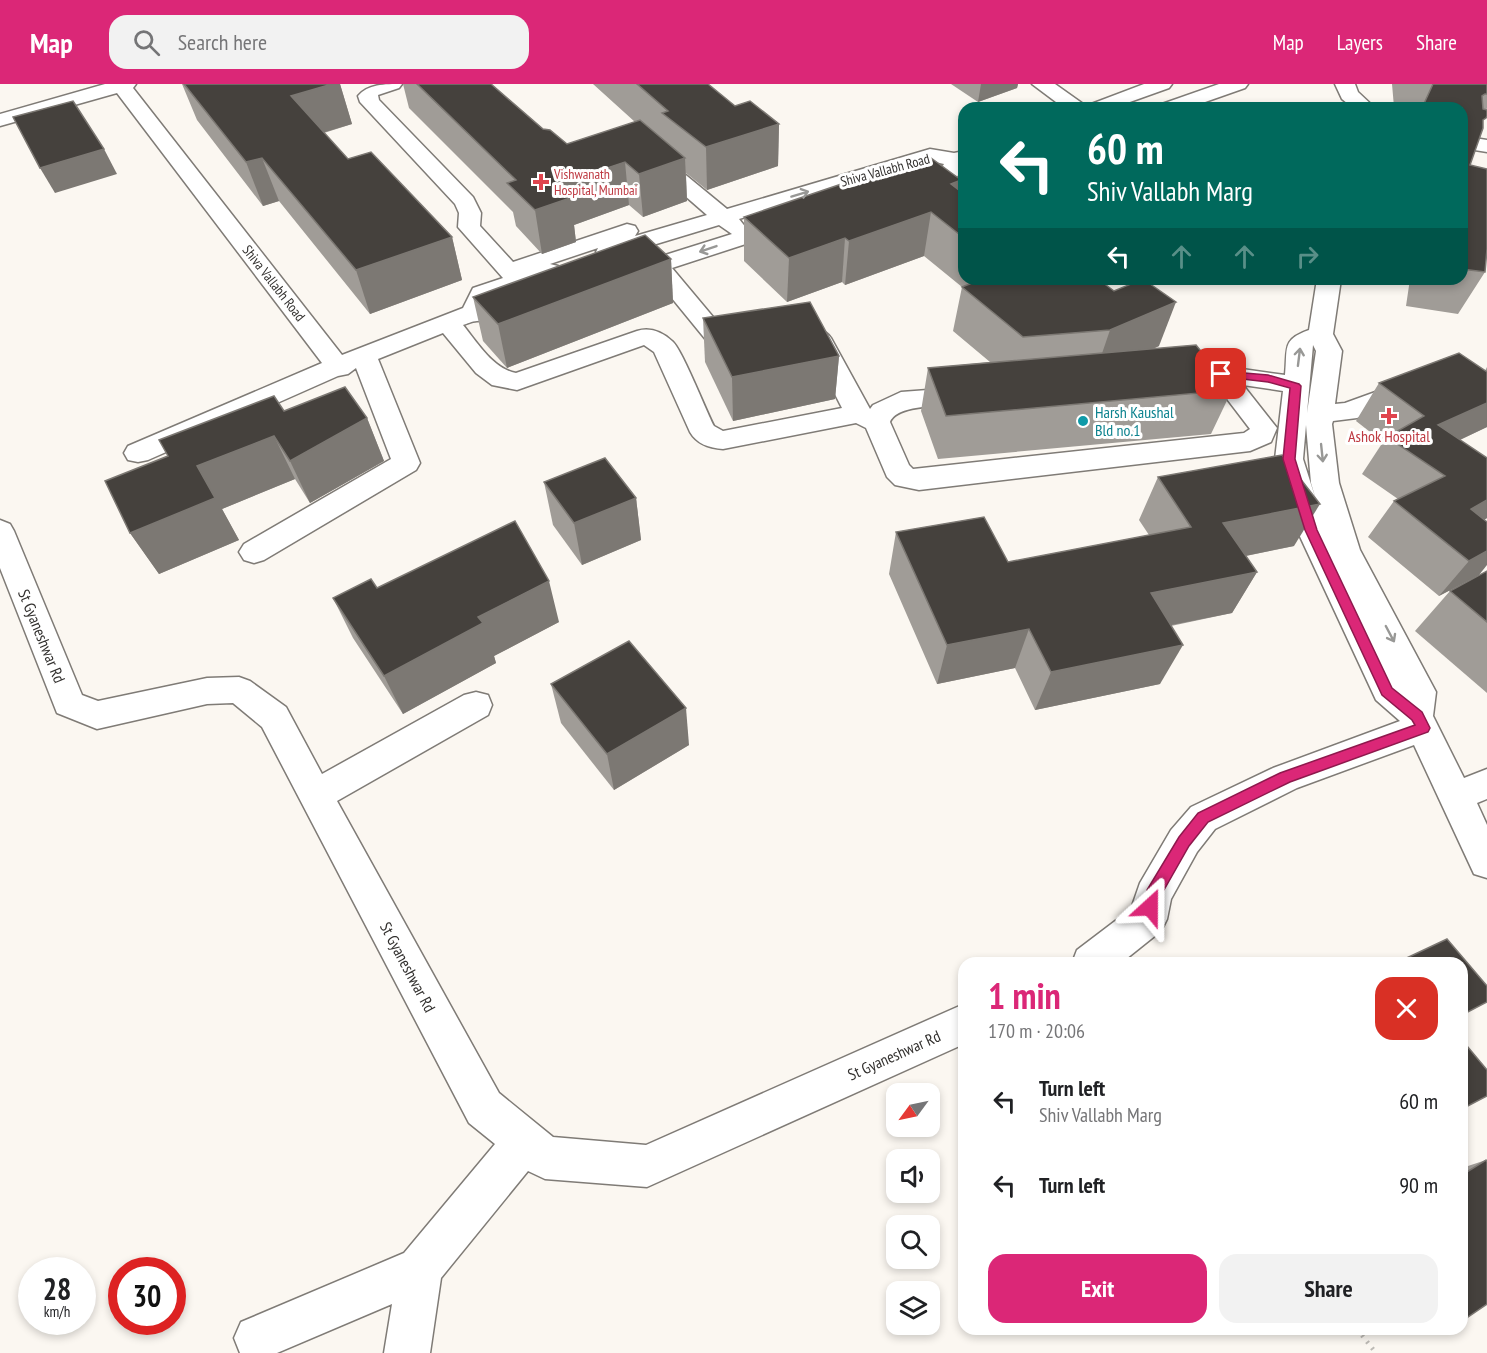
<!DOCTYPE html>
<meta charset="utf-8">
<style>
:root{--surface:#fff;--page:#f2f2f2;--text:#202124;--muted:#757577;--accent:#db2777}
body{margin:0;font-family:"PT Sans Narrow",sans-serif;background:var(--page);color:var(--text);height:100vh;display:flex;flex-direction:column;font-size:22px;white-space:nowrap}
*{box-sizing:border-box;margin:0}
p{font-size:20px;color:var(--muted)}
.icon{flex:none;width:33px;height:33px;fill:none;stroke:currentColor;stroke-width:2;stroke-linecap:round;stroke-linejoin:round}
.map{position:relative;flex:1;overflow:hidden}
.panel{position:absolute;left:958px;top:873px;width:510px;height:378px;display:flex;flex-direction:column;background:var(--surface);border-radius:18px;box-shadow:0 3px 9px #0003}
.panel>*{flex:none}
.guide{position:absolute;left:958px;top:18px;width:510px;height:183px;border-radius:18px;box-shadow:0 3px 9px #0003;background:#00695c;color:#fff;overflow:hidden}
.needle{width:39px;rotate:237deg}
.controls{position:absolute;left:886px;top:999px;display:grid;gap:12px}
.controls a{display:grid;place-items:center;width:54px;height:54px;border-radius:12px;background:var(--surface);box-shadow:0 3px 9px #0003;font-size:30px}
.speed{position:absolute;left:18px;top:1173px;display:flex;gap:12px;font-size:30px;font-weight:700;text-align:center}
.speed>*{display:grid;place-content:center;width:78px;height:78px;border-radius:50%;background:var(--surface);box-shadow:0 3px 9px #0003;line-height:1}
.speed small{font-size:15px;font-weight:400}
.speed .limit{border:9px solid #d22;background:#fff;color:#111}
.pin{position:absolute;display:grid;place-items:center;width:51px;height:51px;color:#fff;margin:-26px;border-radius:12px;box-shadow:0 3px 9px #0006}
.me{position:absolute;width:66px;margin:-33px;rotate:24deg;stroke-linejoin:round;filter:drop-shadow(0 0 4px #0008)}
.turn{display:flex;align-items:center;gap:21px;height:126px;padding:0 30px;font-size:27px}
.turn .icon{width:78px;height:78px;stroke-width:2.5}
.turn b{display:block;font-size:42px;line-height:51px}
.lanes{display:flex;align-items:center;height:57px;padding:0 30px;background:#0003;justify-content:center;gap:30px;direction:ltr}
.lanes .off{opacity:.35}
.round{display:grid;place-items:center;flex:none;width:63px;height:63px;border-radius:18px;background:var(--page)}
.overview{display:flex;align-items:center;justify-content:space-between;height:102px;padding:0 30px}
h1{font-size:36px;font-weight:700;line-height:45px;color:var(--accent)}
.action{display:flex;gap:12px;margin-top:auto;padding:12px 30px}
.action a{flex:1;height:69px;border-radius:18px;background:var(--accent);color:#fff;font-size:24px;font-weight:700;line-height:69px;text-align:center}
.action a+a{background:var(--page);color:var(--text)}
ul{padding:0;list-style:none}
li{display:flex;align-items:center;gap:18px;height:84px;padding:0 30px}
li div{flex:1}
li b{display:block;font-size:22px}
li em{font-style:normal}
header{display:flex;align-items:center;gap:36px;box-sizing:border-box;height:84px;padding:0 30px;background:var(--accent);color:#fff}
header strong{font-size:28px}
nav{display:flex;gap:33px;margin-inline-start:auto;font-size:21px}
.search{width:420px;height:54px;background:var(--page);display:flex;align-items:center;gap:15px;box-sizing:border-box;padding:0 21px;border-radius:18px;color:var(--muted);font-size:22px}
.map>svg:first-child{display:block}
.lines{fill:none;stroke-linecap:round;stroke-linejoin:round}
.minor-casing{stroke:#7f7b76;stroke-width:3}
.path{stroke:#bdbab5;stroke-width:4.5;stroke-dasharray:2 6;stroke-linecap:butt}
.minor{fill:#fff;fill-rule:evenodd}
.wall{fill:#a09c97}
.shaded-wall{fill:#7c7873}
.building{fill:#45413d;stroke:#7c7873;stroke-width:1.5}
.oneway{stroke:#989896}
.route{fill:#db2777;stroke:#8e194d;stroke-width:1.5}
.health-dot{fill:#e0444e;stroke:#fff;stroke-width:2}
.culture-dot{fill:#0f9aa8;stroke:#fff;stroke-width:2}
.labels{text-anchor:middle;stroke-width:6;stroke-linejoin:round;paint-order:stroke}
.far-street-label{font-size:14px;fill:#32302e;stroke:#fff}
.far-health-label{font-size:14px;fill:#be3a42;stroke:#fff;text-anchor:start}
.culture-label{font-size:16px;fill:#0d838f;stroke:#fff;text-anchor:start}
.health-label{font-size:16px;fill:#be3a42;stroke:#fff}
.street-label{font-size:16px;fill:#32302e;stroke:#fff}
</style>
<header>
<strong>Map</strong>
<div class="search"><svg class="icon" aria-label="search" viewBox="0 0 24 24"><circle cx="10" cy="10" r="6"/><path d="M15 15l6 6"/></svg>Search here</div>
<nav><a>Map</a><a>Layers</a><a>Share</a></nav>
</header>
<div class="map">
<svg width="1487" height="1269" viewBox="0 0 1487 1269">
<rect width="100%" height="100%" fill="#fbf7f1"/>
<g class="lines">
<defs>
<g id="minor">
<path d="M105 0H136L133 4 342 271 463 224 473 204 503 194 458 143 459 129 455 120 360 18 358 12C368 0 384 0 402 0L399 4 378 11 379 16 473 113 481 129 480 142 513 178 627 140 635 142 638 147 635 152 618 157 707 131 645 77 642 73 645 69 652 67 659 69 727 125 930 65 954 69 964 67V80L957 93 908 108 900 107 897 102 900 97 941 85 944 80 931 77 739 135 747 145 787 132 795 134 798 139 795 144 672 184 729 252 745 256 748 262 745 268 736 270 711 262 653 191 628 198 620 196 616 191 620 186 643 178 634 167 607 175 599 173 596 168 598 164 550 180 558 182 562 187 558 192 491 213 488 222C501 223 515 219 528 222L531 227C519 245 494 235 477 237 472 237 467 240 463 241 477 258 493 285 516 289L637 247C650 243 662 248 672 257 682 265 706 327 714 342L723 347 842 324 809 259 804 253 807 248C817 245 825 245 831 254L870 325 873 321 901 308 968 303 977 306 981 312 977 318C956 324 899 317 890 338L909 381 913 385 1244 349 1250 345 1208 290 1212 284 1221 282 1285 291C1288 264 1281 256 1309 246L1317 195H1341L1333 250 1342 267 1335 320 1345 319 1439 285 1461 292 1487 307V329C1470 324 1457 309 1440 302L1357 334 1333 337 1332 340 1339 399 1360 466 1436 608 1433 632 1464 694 1487 685V715L1477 719 1487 741V794L1474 790 1414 661 1297 704 1215 745 1197 768 1171 815 1167 835 1161 847 1121 879H1072L1077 866 1131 825 1140 799 1171 746 1191 723 1273 684 1400 637 1376 616 1297 446 1275 375 1283 307 1243 301 1277 344 1271 358 1250 367 919 406 895 401 887 393 866 344 856 339 723 365C709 364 697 360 690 348L654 268 644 261 517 306 492 301 476 289 443 249 378 275 420 379 416 386 264 476 254 479 244 476 239 468 244 460 391 375 356 284 348 290 338 292 148 376 138 378 128 376 124 369 128 362 322 279 117 9 0 42V30ZM719 141 732 150 662 172 653 161ZM1313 261 1316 267 1307 329ZM1306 341 1311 399 1317 419 1303 375Z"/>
<path d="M1032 0H1055L1086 22 1144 0H1172L1169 4 1113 24H1064Z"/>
<path d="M1219 0H1248L1245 4 1188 24H1159L1162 20Z"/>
<path d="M1335 0H1355L1358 8 1374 23 1353 24 1342 15Z"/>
<path d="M1462 52 1487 56V68L1462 64Z"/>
<path d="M0 436 10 440 14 447 82 611 98 617 207 594 239 593 250 597 286 623 322 690 464 611 476 608 488 611 492 621 488 631 337 717 499 1009 553 1053 646 1061 964 920V960L647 1103 545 1095 528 1087 441 1194 430 1269H384L392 1220 277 1269H240L234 1254 241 1238 404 1169 495 1060 469 1039 262 643 233 619 207 620 97 645 57 629 0 484Z"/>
</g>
</defs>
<use href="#minor" class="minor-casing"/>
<path class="path" d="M1357 1245 1376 1269"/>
<use href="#minor" class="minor"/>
</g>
<g class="wall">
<path d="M182 0H340L352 40 324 49 348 75 452 153 462 196 370 230 279 117 263 122 197 36Z"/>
<path d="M403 0H491L543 45 567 60 635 38 593 0H708L735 22 779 40 778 82 707 106 686 89 687 117 643 133 629 121 574 141 576 158 542 170 516 142 513 128 409 24Z"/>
<path d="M951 0H1018L1017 4 978 18Z"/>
<path d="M1392 0H1487V24L1470 81 1485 188 1458 230 1406 222 1410 195H1462V24H1401L1394 23Z"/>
<path d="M959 106 964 110V195H1098L1159 262 1153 265 1232 306 1211 350 938 375 921 327 928 284 990 278 953 247 962 203 924 172 845 201 842 198 787 218 744 177V133Z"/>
<path d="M671 175 673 219 507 284 483 257 473 213Z"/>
<path d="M703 234 839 272 835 315 733 337 705 278Z"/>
<path d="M1487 283V343L1460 356 1487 374V434L1484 436 1479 491 1439 512 1368 453 1394 417 1398 415 1362 390 1383 358 1356 337 1379 299 1485 287Z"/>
<path d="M284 327 367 334 384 377 310 419 295 395 222 425 239 456 159 490 130 449Z"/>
<path d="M1158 393 1294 462 1246 472 1257 488 1232 529 1171 542 1160 600 1035 626 1015 584 937 600 889 490 896 448 1008 478 1149 451 1139 436Z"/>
<path d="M544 398 636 414 641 456 582 481 553 441Z"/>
<path d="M1487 487V609L1415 547 1450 507Z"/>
<path d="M377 504 559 538 494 572 496 579 403 630 353 554 333 514Z"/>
<path d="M551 600 689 661 614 706 561 639Z"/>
<path d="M1486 1076 1462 1237V1084Z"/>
</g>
<g class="shaded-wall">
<path d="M332 0H340L352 40 305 54 291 12Z"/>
<path d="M981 0H1018L1017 4 978 18Z"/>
<path d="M779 40 778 82 707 106 706 63Z"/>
<path d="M104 65 117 90 55 109 40 84Z"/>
<path d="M262 74 279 117 263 122 246 78Z"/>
<path d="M685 74 687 117 643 133 639 90Z"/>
<path d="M625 78 629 121 574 141 576 158 542 170 535 126 556 101Z"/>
<path d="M961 96 953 140 951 100Z"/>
<path d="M931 128 924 172 845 201 849 157Z"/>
<path d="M452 153 462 196 370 230 356 186Z"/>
<path d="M845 154 842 198 787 218 789 174Z"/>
<path d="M671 175 673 219 507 284 498 240Z"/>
<path d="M1176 218 1159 262 1095 290 1110 246Z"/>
<path d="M839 272 835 315 733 337 732 293Z"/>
<path d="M1487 319V343L1419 375 1438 341Z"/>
<path d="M367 334 384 377 310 419 290 377Z"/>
<path d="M274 352 295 395 222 425 239 456 159 490 130 449 197 382Z"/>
<path d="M636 414 641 456 582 481 574 439Z"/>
<path d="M1487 416V434L1447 459 1471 425Z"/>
<path d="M1320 420 1294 462 1200 481 1223 439Z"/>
<path d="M1487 467V481L1479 491 1439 512 1469 477Z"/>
<path d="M1257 488 1232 529 1131 549 1151 509Z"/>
<path d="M549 497 559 538 494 572 496 579 403 630 384 592 478 533Z"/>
<path d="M1029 545 1015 584 937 600 947 561Z"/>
<path d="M1183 561 1160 600 1035 626 1051 588Z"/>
<path d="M686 624 689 661 614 706 607 670Z"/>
</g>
<g class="building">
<path d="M184 0H332L291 12 348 75 371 68 452 153 356 186 262 74 246 78Z"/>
<path d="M417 0H491L543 45 550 46 567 60 640 36 685 74 639 90 625 78 556 101 570 114 535 126 507 99 516 96Z"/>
<path d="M637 0H708L735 22 750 17 779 40 706 63 662 29 668 27Z"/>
<path d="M1433 0H1487V10H1485L1482 12 1483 25 1487 26V32L1486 34 1483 36V44L1470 81 1487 85V165L1485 188 1462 185V24H1422Z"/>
<path d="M73 17 104 65 40 84 13 33Z"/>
<path d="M927 71 961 96 951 100 964 110V154L931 128 849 157 845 154 789 174 744 133Z"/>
<path d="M645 151 671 175 498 240 473 213Z"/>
<path d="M982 195H1098L1114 207 1143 195 1176 218 1110 246 1023 253 962 203Z"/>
<path d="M810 218 839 272 732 293 703 234Z"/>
<path d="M1196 261 1232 306 946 332 928 284Z"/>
<path d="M1459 269 1487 288V319L1438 341 1487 374V416L1471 425 1487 438V467L1469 477 1394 417 1445 392 1387 353 1424 332 1379 299Z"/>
<path d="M345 303 367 334 290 377 274 352 197 382 215 414 130 449 105 397 168 372 159 356 274 312 284 327Z"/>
<path d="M1282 371 1320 420 1223 439 1257 488 1151 509 1183 561 1051 588 1029 545 947 561 896 448 984 433 1008 478 1191 443 1158 393Z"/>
<path d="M605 374 636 414 574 439 544 398Z"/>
<path d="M515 437 549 497 478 533 483 539 384 592 333 514 371 495 377 504Z"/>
<path d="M1487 487V538L1450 507Z"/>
<path d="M629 557 686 624 607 670 551 600Z"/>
<path d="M1447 855 1487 902V918L1462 931V879H1396Z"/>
<path d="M1462 956 1487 986V1012L1462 1025Z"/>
<path d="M1486 1076 1487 1078V1220L1462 1237V1091Z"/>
</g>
<defs><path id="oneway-shaft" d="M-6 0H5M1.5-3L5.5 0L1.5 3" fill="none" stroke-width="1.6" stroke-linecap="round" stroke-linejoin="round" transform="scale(1.5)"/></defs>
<g class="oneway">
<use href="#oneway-shaft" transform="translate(800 110) rotate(-17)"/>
<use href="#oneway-shaft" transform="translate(708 165) rotate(161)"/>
<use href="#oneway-shaft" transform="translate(1299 273) rotate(-83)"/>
<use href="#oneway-shaft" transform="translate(1322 369) rotate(84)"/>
<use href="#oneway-shaft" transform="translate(1390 550) rotate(62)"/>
</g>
<path class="route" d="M1221 287 1268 291 1299 300 1301 302 1295 375 1317 446 1392 604 1422 628 1430 644 1428 648 1290 698 1208 738 1189 762 1160 813 1156 828 1150 830 1145 828 1143 823 1147 806 1179 753 1198 729 1280 689 1415 641 1412 636 1382 611 1305 446 1283 375 1290 304 1268 298 1217 292 1215 290Z"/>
<g class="health-dot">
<path d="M538 89h6v6h6v6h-6v6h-6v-6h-6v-6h6z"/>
<path d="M1386 323h6v6h6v6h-6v6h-6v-6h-6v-6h6z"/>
</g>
<circle class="culture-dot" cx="1083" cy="337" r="6"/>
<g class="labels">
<g class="far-street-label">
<text transform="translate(885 86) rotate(-15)" y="5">Shiva Vallabh Road</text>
<text transform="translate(274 199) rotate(52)" y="5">Shiva Vallabh Road</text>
</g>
<g class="far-health-label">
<text x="554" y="95">Vishwanath<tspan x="554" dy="16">Hospital, Mumbai</tspan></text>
</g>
<g class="culture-label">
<text x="1095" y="334">Harsh Kaushal<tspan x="1095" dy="18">Bld no.1</tspan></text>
</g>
<g class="health-label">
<text x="1389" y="358">Ashok Hospital</text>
</g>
<g class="street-label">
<text transform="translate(42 552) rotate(68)" y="6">St Gyaneshwar Rd</text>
<text transform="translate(408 883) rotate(62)" y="6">St Gyaneshwar Rd</text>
<text transform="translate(894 971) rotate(-24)" y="6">St Gyaneshwar Rd</text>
</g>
</g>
</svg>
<div class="controls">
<a><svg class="needle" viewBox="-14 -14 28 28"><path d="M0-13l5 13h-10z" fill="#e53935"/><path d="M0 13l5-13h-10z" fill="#757577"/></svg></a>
<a><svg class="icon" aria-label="sound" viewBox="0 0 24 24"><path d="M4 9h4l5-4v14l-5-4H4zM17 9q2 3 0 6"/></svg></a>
<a><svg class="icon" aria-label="search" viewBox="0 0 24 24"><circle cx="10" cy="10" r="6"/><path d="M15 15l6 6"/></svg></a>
<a><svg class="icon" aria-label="layers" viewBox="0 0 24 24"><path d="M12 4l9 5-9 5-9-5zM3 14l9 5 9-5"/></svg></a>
</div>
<div class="speed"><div>28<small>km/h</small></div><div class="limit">30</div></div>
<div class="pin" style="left:1221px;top:290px;background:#d93025"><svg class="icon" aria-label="arrive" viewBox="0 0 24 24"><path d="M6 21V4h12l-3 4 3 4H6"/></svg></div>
<svg class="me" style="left:1150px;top:823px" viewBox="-20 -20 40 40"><path d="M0-17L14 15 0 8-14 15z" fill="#db2777" stroke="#fff" stroke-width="4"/></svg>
<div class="guide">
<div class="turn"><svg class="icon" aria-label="left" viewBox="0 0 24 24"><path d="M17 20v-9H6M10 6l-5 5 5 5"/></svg><div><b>60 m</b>Shiv Vallabh Marg</div></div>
<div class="lanes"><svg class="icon" aria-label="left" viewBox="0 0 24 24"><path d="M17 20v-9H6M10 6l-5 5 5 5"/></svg><svg class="icon off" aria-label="ahead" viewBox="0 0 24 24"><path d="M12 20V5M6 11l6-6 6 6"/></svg><svg class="icon off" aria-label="ahead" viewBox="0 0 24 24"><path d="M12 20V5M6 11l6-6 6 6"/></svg><svg class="icon off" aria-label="right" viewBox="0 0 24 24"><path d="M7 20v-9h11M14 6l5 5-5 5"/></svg></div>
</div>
<section class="panel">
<div class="overview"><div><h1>1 min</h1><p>170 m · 20:06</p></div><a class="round" style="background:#d93025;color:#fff"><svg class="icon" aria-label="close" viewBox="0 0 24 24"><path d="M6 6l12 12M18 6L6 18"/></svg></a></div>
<ul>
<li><svg class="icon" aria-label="left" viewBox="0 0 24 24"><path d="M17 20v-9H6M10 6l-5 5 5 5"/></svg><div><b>Turn left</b><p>Shiv Vallabh Marg</p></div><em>60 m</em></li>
<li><svg class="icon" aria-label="left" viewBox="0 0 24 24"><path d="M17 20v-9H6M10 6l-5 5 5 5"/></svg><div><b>Turn left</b></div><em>90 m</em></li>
</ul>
<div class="action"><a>Exit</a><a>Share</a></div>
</section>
</div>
